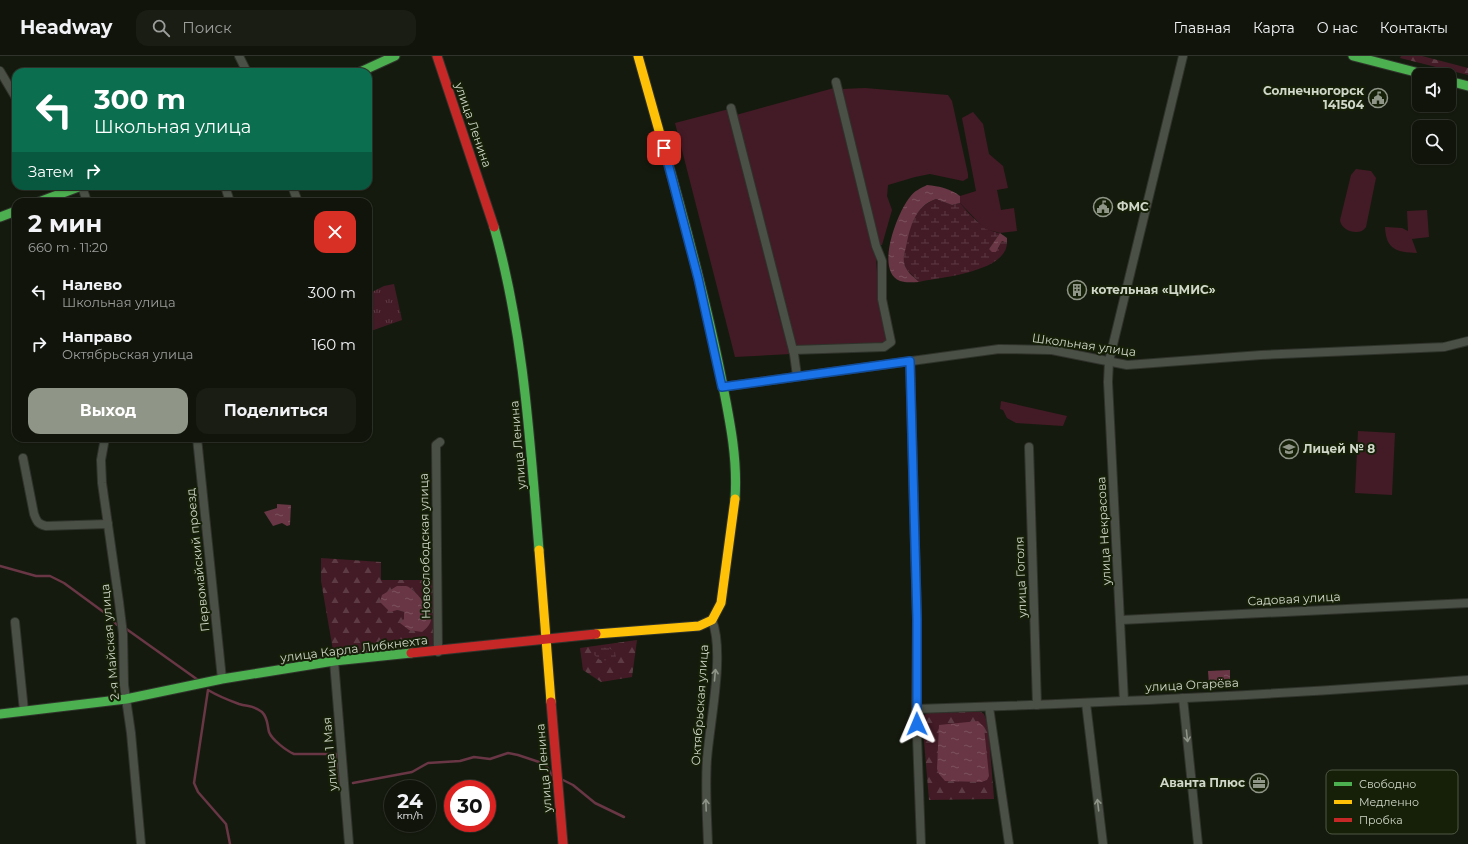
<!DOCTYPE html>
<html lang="ru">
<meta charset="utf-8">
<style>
:root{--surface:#10140a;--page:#191d13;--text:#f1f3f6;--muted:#9c9e9c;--line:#30332b;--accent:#8f9587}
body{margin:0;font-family:Montserrat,sans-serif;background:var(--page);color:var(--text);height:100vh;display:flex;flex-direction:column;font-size:15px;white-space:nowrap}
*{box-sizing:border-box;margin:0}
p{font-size:13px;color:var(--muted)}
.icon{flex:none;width:22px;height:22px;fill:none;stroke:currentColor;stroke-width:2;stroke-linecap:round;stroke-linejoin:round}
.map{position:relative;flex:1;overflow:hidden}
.drawer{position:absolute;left:12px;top:142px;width:360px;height:244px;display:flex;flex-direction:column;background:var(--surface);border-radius:12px;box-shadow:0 1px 3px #0004,0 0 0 1px var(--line)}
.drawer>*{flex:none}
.hud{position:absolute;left:12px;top:12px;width:360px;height:122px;border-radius:12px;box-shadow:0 1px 3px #0004,0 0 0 1px var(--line);background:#0b6e4f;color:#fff;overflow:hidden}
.controls{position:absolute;left:1412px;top:12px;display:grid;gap:8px}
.controls a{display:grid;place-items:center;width:44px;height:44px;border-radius:8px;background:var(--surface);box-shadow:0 1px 3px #0004,0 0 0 1px var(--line);font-size:20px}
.speed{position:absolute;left:384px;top:724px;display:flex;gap:8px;font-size:20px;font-weight:700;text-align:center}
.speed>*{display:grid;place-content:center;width:52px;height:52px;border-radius:50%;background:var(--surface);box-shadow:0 1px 3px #0004,0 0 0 1px var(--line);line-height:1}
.speed small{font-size:10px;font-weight:400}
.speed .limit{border:6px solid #d22;background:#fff;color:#111}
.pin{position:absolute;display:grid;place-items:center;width:34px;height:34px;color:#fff;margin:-17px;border-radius:8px;box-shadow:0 2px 6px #0006}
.me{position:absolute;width:44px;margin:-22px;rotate:359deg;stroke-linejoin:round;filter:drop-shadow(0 0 3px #0008)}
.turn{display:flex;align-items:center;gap:14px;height:84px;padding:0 16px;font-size:18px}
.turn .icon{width:52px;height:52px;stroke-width:2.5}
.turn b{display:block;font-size:28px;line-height:34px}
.then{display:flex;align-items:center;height:38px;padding:0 16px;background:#0003;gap:8px;font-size:15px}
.round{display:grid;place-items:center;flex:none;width:42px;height:42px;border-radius:12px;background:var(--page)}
.summary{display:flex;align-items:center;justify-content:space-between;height:68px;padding:0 16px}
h1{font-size:24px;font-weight:700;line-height:30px}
.button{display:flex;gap:8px;margin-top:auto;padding:8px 16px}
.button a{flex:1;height:46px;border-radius:12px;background:var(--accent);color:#fff;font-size:16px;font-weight:700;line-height:46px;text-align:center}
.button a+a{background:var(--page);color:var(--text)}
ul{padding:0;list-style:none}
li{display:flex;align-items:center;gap:12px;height:52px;padding:0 16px}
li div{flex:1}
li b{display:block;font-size:15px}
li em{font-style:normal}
header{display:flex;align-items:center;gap:24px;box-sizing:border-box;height:56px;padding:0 20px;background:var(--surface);border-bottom:1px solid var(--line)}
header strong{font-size:19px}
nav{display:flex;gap:22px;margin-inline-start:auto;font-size:14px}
.search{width:280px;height:36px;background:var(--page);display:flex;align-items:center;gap:10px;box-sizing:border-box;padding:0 14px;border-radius:12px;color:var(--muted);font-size:15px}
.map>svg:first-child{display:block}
.grass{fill:url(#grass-tufts)}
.forest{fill:url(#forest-firs);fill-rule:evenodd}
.wetland{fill:url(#wetland-marsh)}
.green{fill:#431b26}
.water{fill:url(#water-ripples)}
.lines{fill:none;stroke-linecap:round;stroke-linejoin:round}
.stream{stroke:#683645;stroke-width:2.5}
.street-casing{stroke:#2f332b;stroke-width:10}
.fast-casing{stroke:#2f332b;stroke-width:11}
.slow-casing{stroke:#2f332b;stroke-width:11}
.jam-casing{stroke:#2f332b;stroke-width:11}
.street{stroke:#4b5046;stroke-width:8}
.fast{stroke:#4caf50;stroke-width:9}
.slow{stroke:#ffc107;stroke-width:9}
.jam{stroke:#c62828;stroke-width:9}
.oneway{stroke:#8e9487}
.route-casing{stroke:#114b97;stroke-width:10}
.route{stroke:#1a73e8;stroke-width:7}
.labels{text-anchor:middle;stroke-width:4;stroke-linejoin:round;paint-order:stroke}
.poi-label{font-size:12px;font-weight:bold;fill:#d0d7c8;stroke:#162008;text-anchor:start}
.street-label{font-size:12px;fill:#d0d7c8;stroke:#162008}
.key{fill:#162008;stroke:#4e5742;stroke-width:1}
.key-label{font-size:11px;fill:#d0d7c8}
</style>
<header>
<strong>Headway</strong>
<div class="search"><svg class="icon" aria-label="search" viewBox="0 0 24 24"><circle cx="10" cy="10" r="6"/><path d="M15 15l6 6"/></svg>Поиск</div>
<nav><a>Главная</a><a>Карта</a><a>О нас</a><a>Контакты</a></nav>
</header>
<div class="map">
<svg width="1468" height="788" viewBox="0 0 1468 788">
<defs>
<pattern id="grass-tufts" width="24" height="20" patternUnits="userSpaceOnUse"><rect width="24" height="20" fill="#431b26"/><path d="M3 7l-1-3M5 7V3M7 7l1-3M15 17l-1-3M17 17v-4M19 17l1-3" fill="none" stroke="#5d3b44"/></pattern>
<pattern id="forest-firs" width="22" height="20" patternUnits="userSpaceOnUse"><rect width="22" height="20" fill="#431b26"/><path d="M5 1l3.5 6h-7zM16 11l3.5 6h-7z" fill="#5d3b44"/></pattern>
<pattern id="wetland-marsh" width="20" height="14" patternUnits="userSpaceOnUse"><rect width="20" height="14" fill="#431b26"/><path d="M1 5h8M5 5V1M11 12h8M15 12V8" fill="none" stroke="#5d3b44"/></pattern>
<pattern id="water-ripples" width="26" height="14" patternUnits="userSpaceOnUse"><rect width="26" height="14" fill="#683645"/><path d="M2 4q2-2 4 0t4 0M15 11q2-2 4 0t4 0" fill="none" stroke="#7d525e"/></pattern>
</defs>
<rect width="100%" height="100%" fill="#151a0e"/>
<path class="grass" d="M394 228 402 264 368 276V238L384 230Z"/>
<g class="forest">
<path d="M1401 0H1422L1468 12V19L1400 2Z"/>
<path d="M321 502 381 506V524H435L434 591 334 600 321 525ZM412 533 423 544 424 549 430 555 404 563V556L397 554Z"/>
<path d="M637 584 632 621 601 626 583 614 580 592Z"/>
<path d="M979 655 984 658 988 668 994 743 929 744 922 661 927 657Z"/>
</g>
<g class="wetland">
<path d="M936 143 952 149 960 147C970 159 984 175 1000 177L989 193H998L1002 185 1007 187C1006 215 945 221 923 225L919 226 906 213 903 205C906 181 911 152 936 143Z"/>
<path d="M595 591 609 592 615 596 616 602 614 605 600 604 592 597Z"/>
</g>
<g class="green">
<path d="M834 32 876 201 879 245 889 282 883 288 794 292 736 59Z"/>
<path d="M865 32 948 39 952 45 968 118V122L963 125 930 118 915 121 888 129 887 140 892 154 882 189 879 190 842 33Z"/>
<path d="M729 53 779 260 791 298 735 301 675 67Z"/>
<path d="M973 56 983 68 989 98 1003 110 1008 132 997 134 1001 154 1014 152 1017 175 1000 177 985 173 960 147V140L976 135 962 62Z"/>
<path d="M1356 113 1371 115 1376 122 1366 171C1360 181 1341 175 1340 164L1351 119Z"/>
<path d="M1427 154 1429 181 1412 183 1417 197C1397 196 1386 194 1385 171L1402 172 1408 175 1407 155Z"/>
<path d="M1001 345 1067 360 1063 370 1016 367 1007 362 1003 354 1000 353Z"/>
<path d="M1358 375 1395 377 1392 439 1355 437Z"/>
</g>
<g class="water">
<path d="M927 129C939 130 951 133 960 140V147L952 149 936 143C915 150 910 171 906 191 905 195 903 201 904 206 905 215 913 220 919 226 913 226 906 227 900 225 874 215 898 155 910 141 914 135 921 132 927 129Z"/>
<path d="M1000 177 1007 182V187L1002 185 996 196H992L989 193Z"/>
<path d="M277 448 291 449 290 469 287 470 282 467 273 470 264 456 277 452Z"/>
<path d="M397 530C400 530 404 530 406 530 415 532 433 556 431 564 430 569 426 573 422 576L409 574 400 567 404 563V556L397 554 390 556 380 546 382 539Z"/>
<path d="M1230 614V628L1209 629 1208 615Z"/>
<path d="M978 665 984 671 989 720 987 724 981 726 945 725 939 718 937 713 939 669Z"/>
</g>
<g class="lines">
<g class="stream">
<path d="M0 510 36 520H50L64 527 109 560 117 569"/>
<path d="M125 572 198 624"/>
<path d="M561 723 573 729 595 747 624 761"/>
<path d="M353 727 412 716 428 707 460 705 474 701 490 703 508 697 518 699 545 708 552 719"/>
<path d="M230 788 226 768 198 736 194 727 208 634C218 640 228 644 239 648 249 651 253 649 262 656 268 662 267 668 269 676 272 684 287 695 294 698H337L340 727"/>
</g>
<defs>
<g id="street">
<path d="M239 0 247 16"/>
<path d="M0 15 16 42"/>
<path d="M731 52 794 298 797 320"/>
<path d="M82 130 87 146"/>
<path d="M225 130 230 146"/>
<path d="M292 130 298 146"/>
<path d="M793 294 884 291 891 286 882 243V205L876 190 836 26"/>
<path d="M910 305 917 563 916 653 921 788"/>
<path d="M722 331 999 293 1052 294 1127 309 1261 299 1444 291 1468 285"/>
<path d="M105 382 101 404 102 427 119 546 123 578 124 629 131 677 141 788"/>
<path d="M197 382 222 623"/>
<path d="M1029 391 1037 649"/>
<path d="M23 402 34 458C37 466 38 468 46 470L108 468"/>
<path d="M1121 564 1468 547"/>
<path d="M15 566 24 655"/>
<path d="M438 596 436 389 440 386"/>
<path d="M334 605 349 788"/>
<path d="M1183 642 1198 788"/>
<path d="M1124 645 1108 326 1109 305 1183 0"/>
<path d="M1086 647 1103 788"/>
<path d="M989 651 1009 788"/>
<path d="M916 653C1100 647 1285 639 1468 624"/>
<path d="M708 788C707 760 705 731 707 703 710 665 725 597 712 564"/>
</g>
<g id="fast">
<path d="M1353 0 1427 19"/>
<path d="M360 16 395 0"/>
<path d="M1449 25 1468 30"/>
<path d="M665 96C686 170 706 245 721 320 729 361 738 401 735 443"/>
<path d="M39 146 81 130"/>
<path d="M0 161 16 155"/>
<path d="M494 171C524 277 530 386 539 494"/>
<path d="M0 658 126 643 222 623 334 605 411 597"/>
</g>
<g id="slow">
<path d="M638 0 665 96"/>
<path d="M539 494 551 646"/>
<path d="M596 578 699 570 712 564 721 547 735 443"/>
</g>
<g id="jam">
<path d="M437 0 494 171"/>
<path d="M411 597 596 578"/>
<path d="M551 646 563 788"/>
</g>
</defs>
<use href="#street" class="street-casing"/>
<use href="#fast" class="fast-casing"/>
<use href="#slow" class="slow-casing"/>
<use href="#jam" class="jam-casing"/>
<use href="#street" class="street"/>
<use href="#fast" class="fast"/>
<use href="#slow" class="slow"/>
<use href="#jam" class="jam"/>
</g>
<defs><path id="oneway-shaft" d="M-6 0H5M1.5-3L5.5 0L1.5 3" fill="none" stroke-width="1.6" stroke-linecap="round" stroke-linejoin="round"/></defs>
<g class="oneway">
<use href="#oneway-shaft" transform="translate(715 619) rotate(-85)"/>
<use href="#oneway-shaft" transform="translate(1187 680) rotate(84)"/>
<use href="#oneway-shaft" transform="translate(706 749) rotate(-92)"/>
<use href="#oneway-shaft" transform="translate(1098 749) rotate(-97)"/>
</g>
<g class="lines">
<defs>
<path id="route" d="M664 92 698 222 722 331 910 305 917 563V668"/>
</defs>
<use href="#route" class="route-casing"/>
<use href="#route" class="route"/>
</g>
<defs>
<symbol id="civic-ring" viewBox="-11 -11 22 22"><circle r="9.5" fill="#162008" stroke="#8f9587" stroke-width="1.5"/><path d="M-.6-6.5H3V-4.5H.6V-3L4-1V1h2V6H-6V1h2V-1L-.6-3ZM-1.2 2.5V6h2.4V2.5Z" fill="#8f9587"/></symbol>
<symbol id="building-ring" viewBox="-11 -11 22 22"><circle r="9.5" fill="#162008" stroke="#8f9587" stroke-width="1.5"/><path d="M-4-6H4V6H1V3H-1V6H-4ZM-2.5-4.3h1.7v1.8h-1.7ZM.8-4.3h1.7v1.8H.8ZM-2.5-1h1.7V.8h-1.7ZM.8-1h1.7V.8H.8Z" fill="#8f9587"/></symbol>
<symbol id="school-ring" viewBox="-11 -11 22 22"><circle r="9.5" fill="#162008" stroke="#8f9587" stroke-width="1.5"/><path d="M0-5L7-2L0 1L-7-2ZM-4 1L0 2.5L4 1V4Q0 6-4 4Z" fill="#8f9587"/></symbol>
<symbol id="office-ring" viewBox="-11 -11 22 22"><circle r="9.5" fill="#162008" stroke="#8f9587" stroke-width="1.5"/><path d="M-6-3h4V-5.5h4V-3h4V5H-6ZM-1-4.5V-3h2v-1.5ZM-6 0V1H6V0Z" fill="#8f9587"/></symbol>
</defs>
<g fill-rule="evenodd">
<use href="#civic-ring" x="1367" y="31" width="22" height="22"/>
<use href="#civic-ring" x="1092" y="140" width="22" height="22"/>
<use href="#building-ring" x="1066" y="223" width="22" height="22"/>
<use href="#school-ring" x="1278" y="382" width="22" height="22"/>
<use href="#office-ring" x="1248" y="716" width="22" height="22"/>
</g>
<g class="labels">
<g class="poi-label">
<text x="1364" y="39" text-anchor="end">Солнечногорск<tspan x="1364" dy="14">141504</tspan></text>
<text x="1117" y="155">ФМС</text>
<text x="1091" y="238">котельная «ЦМИС»</text>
<text x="1303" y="397">Лицей № 8</text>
<text x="1245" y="731" text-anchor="end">Аванта Плюс</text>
</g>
<g class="street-label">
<text transform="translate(473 69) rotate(71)" y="4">улица Ленина</text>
<text transform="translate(1084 289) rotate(8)" y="4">Школьная улица</text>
<text transform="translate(518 389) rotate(-95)" y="4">улица Ленина</text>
<text transform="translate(1104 475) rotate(-93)" y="4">улица Некрасова</text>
<text transform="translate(425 490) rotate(-91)" y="4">Новослободская улица</text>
<text transform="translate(198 504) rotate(-96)" y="4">Первомайский проезд</text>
<text transform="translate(1021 521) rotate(-92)" y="4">улица Гоголя</text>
<text transform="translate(1294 543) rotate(-3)" y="4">Садовая улица</text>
<text transform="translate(110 586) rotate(-95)" y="4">2-я Майская улица</text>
<text transform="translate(354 593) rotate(-7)" y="4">улица Карла Либкнехта</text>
<text transform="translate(1192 629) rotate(-3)" y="4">улица Огарёва</text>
<text transform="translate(700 649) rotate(-86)" y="4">Октябрьская улица</text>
<text transform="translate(330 698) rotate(-95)" y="4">улица 1 Мая</text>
<text transform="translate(544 712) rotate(-95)" y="4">улица Ленина</text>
</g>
</g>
<rect x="1326" y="714" width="132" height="64" rx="6" class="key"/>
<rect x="1334" y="726" width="18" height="4" fill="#4caf50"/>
<rect x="1334" y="744" width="18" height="4" fill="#ffc107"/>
<rect x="1334" y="762" width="18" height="4" fill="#c62828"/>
<g class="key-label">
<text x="1359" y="732">Свободно</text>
<text x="1359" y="750">Медленно</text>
<text x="1359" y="768">Пробка</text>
</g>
</svg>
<div class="controls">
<a><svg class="icon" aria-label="sound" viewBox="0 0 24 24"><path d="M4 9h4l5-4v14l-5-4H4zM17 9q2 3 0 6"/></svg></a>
<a><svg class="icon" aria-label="search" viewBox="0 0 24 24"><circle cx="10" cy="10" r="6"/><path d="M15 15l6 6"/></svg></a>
</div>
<div class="speed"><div>24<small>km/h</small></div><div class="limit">30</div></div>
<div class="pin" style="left:664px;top:92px;background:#d93025"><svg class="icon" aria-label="arrive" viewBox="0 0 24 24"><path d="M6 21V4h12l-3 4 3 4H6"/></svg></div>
<svg class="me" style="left:917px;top:668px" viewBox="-20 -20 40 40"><path d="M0-17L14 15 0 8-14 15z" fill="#1a73e8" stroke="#fff" stroke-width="4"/></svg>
<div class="hud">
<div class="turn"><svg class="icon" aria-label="left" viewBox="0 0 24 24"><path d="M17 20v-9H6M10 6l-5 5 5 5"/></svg><div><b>300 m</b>Школьная улица</div></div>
<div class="then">Затем<svg class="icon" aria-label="right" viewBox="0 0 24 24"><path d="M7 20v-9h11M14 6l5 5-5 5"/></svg></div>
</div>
<section class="drawer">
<div class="summary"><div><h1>2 мин</h1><p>660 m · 11:20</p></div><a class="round" style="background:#d93025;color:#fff"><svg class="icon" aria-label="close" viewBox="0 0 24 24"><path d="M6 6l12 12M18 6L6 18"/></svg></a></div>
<ul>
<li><svg class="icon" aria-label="left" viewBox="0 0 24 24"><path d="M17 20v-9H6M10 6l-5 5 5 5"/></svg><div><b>Налево</b><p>Школьная улица</p></div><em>300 m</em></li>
<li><svg class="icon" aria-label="right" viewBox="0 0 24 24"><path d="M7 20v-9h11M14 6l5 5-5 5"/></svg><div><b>Направо</b><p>Октябрьская улица</p></div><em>160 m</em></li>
</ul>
<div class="button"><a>Выход</a><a>Поделиться</a></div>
</section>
</div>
